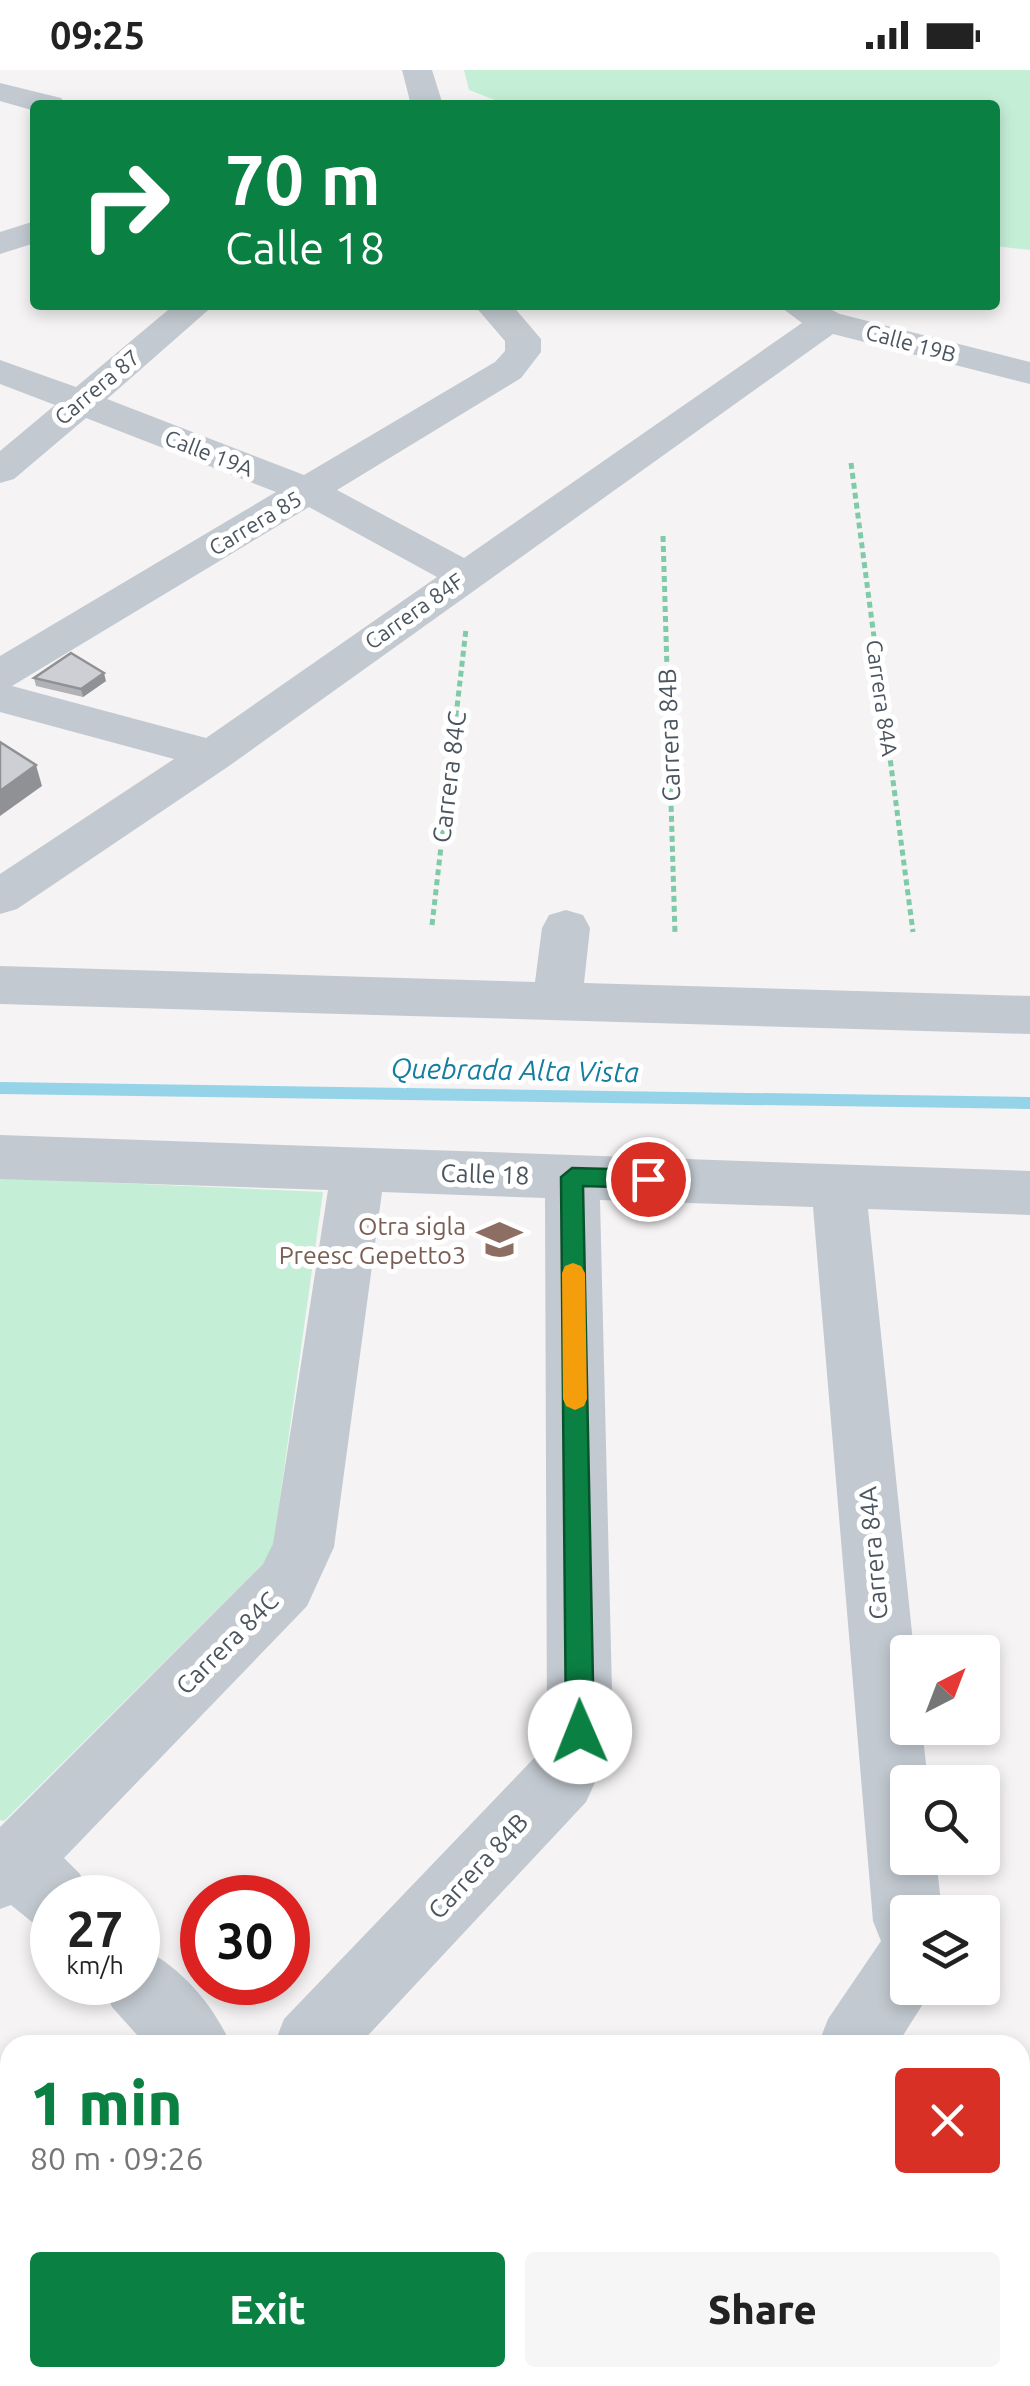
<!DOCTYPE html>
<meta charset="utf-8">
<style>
:root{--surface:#fff;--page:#f6f6f6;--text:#222;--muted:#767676;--accent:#0b8043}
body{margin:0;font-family:Ubuntu,sans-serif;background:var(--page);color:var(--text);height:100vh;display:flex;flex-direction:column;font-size:38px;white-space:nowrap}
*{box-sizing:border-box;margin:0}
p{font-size:32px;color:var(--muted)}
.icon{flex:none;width:55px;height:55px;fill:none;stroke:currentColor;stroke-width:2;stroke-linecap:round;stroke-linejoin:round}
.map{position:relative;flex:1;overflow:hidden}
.sheet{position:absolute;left:0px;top:1965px;width:1030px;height:352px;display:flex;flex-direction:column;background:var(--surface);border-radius:30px 30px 0 0;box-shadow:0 5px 15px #0003}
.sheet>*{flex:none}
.hud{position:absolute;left:30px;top:30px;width:970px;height:210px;border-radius:10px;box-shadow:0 5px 15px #0003;background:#0b8043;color:#fff;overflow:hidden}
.needle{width:65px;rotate:42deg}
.tools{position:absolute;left:890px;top:1565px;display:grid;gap:20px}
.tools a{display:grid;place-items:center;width:110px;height:110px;border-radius:10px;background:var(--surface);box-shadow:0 5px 15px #0003;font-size:50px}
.speed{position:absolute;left:30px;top:1805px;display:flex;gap:20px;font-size:50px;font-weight:700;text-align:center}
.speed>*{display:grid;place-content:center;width:130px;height:130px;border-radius:50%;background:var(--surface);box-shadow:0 5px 15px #0003;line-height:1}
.speed small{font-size:25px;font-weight:400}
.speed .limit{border:15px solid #d22;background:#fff;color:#111}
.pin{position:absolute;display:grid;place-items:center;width:85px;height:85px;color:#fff;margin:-42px;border:5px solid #fff;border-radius:50%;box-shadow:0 2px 10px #0007}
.me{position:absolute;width:110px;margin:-55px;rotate:359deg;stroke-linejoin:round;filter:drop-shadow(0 0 8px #0008)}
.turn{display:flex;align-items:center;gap:35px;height:210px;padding:0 30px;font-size:45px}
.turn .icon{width:130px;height:130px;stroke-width:2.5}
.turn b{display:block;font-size:70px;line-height:85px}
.round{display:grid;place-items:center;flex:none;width:105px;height:105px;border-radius:10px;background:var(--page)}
.head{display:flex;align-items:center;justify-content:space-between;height:170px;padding:0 30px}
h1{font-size:60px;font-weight:800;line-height:75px;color:var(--accent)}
.action{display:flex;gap:20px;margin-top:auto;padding:20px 30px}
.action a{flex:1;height:115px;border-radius:10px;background:var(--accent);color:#fff;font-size:40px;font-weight:800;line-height:115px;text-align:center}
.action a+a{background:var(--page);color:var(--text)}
.status{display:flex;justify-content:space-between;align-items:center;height:70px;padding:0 50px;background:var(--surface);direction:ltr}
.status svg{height:28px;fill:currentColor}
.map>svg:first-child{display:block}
.green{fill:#c5eed7}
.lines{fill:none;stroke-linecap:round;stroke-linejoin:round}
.stream{fill:#95d3e8;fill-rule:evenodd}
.path{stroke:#7fcba9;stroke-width:5;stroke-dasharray:6 4;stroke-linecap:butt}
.minor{fill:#c2c9d0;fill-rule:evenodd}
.wall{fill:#b0b2b6}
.shaded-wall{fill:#909194}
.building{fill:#cdcfd4;stroke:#909194;stroke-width:2.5}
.route{fill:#0b8043;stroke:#07532c;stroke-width:2.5}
.slow{fill:#f59e0b}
.labels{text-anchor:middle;stroke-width:10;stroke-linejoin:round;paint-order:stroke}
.far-street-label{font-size:22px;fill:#4b555f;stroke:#fff}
.street-label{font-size:25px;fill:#4b555f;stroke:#fff}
.education-label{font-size:25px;fill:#785e54;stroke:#fff;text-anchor:end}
.water-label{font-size:28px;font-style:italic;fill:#157da0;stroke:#fff}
</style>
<div class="status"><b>09:25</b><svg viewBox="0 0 49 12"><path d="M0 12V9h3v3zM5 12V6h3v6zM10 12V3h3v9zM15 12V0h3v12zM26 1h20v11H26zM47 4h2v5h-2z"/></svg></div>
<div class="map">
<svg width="1030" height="2316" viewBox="0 0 1030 2316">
<rect width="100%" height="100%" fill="#f5f3f3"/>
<g class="green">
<path d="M464 0H1030V180L995 176V35H508L469 20Z"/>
<path d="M0 1108 323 1122 272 1485 4 1751 0 1750Z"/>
</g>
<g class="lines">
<path class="stream" d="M0 1012 1030 1027V1039L0 1024Z"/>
<g class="path">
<path d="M851 393 913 862"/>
<path d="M663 466 675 864"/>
<path d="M432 855 466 559"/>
</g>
<g class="minor">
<path d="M402 0H432L443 35H411Z"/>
<path d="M0 13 61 28 66 35H35V41L0 31Z"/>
<path d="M35 151V173L0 184V162Z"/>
<path d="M174 235H214L107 329 304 405 495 292 505 281V271L474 235H512L541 269V282L521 308 337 420 464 488 802 253 778 235H822L840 244 1030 292V314L833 264 229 696 17 839 0 844V804L174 689 0 642V586L276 422 86 348 14 409 0 413V381L55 335 0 314V290L76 317ZM309 437 437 507 206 668 12 616Z"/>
<path d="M566 840 583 845 590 858 584 913 1030 926V964L0 934V896L535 912 542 858 549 845Z"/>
<path d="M0 1065 1030 1101V1145L868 1139 914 1582H908V1658H922L928 1712H908V1788H936L942 1842H908V1918H933L897 1975H818L828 1949 881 1871 873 1851 813 1137 600 1130 613 1662 607 1686 586 1732 359 1975H274L284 1949 538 1684 547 1662 545 1128 382 1122 334 1477 307 1536 64 1788 80 1804 90 1828H52V1861L32 1852 11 1835 0 1839V1757L263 1494 273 1474 328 1120 0 1109Z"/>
<path d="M138 1877C178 1893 214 1935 231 1975H146L112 1937 102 1912H138Z"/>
<path d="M10 2275V2308H66L63 2316H0V2280Z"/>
<path d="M491 2308H660L656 2316H495Z"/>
</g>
</g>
<path class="wall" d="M34 608 106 611 83 627 36 616Z"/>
<g class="shaded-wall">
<path d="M104 603 106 611 83 627 81 619Z"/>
<path d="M36 695 42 716 0 746V721Z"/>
</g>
<g class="building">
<path d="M71 583 104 603 81 619 34 608Z"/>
<path d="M0 672 36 695 0 721Z"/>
</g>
<path class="route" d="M572 1098 648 1100 659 1109 648 1118 583 1116 594 1662 590 1672 580 1676 570 1672 566 1662 561 1107Z"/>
<path class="slow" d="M573 1193 581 1196 585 1203 587 1329 584 1336 575 1340 566 1336 563 1329 562 1203 565 1196Z"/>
<defs>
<symbol id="school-bare" viewBox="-9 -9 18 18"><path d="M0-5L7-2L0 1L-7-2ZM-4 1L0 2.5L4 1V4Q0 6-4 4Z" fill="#8d6e63" stroke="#fff" stroke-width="2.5" paint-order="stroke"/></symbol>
</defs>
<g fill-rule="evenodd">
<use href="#school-bare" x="468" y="1138" width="63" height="63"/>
</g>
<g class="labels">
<g class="far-street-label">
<text transform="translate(911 273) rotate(15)" y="8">Calle 19B</text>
<text transform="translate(97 317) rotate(-40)" y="8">Carrera 87</text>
<text transform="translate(209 383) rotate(21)" y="8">Calle 19A</text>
<text transform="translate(255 453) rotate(-31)" y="8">Carrera 85</text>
<text transform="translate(414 541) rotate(-35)" y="8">Carrera 84F</text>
<text transform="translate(882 628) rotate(82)" y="8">Carrera 84A</text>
</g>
<g class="street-label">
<text transform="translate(669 665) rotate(-92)" y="9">Carrera 84B</text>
<text transform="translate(449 707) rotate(-83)" y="9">Carrera 84C</text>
<text transform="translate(485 1104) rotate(2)" y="9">Calle 18</text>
<text transform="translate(873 1483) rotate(-95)" y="9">Carrera 84A</text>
<text transform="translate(227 1573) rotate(-45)" y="9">Carrera 84C</text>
<text transform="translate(478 1796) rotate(-47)" y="9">Carrera 84B</text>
</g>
<g class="education-label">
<text x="466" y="1165">Otra sigla<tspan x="466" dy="29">Preesc Gepetto3</tspan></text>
</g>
<g class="water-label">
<text transform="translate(515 1000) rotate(1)" y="10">Quebrada Alta Vista</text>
</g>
</g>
</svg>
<div class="tools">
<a><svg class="needle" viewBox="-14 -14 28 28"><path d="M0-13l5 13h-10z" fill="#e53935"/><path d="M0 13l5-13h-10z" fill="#767676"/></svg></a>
<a><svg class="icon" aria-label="search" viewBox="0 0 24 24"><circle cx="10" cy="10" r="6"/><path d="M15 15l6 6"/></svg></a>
<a><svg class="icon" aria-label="layers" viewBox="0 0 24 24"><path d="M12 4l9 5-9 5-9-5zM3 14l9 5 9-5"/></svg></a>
</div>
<div class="speed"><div>27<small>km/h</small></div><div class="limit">30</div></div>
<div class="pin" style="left:648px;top:1109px;background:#d93025"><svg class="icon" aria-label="arrive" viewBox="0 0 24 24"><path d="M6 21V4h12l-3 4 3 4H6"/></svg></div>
<svg class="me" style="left:580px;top:1662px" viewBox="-20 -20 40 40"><circle r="19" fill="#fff"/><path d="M0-13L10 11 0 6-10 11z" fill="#0b8043"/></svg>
<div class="hud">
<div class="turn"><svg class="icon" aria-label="right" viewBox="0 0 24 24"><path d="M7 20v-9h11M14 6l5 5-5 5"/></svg><div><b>70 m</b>Calle 18</div></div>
</div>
<section class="sheet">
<div class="head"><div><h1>1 min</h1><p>80 m · 09:26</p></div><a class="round" style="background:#d93025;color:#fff"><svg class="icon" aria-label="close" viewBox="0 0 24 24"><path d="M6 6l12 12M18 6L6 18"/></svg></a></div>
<div class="action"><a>Exit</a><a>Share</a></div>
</section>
</div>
